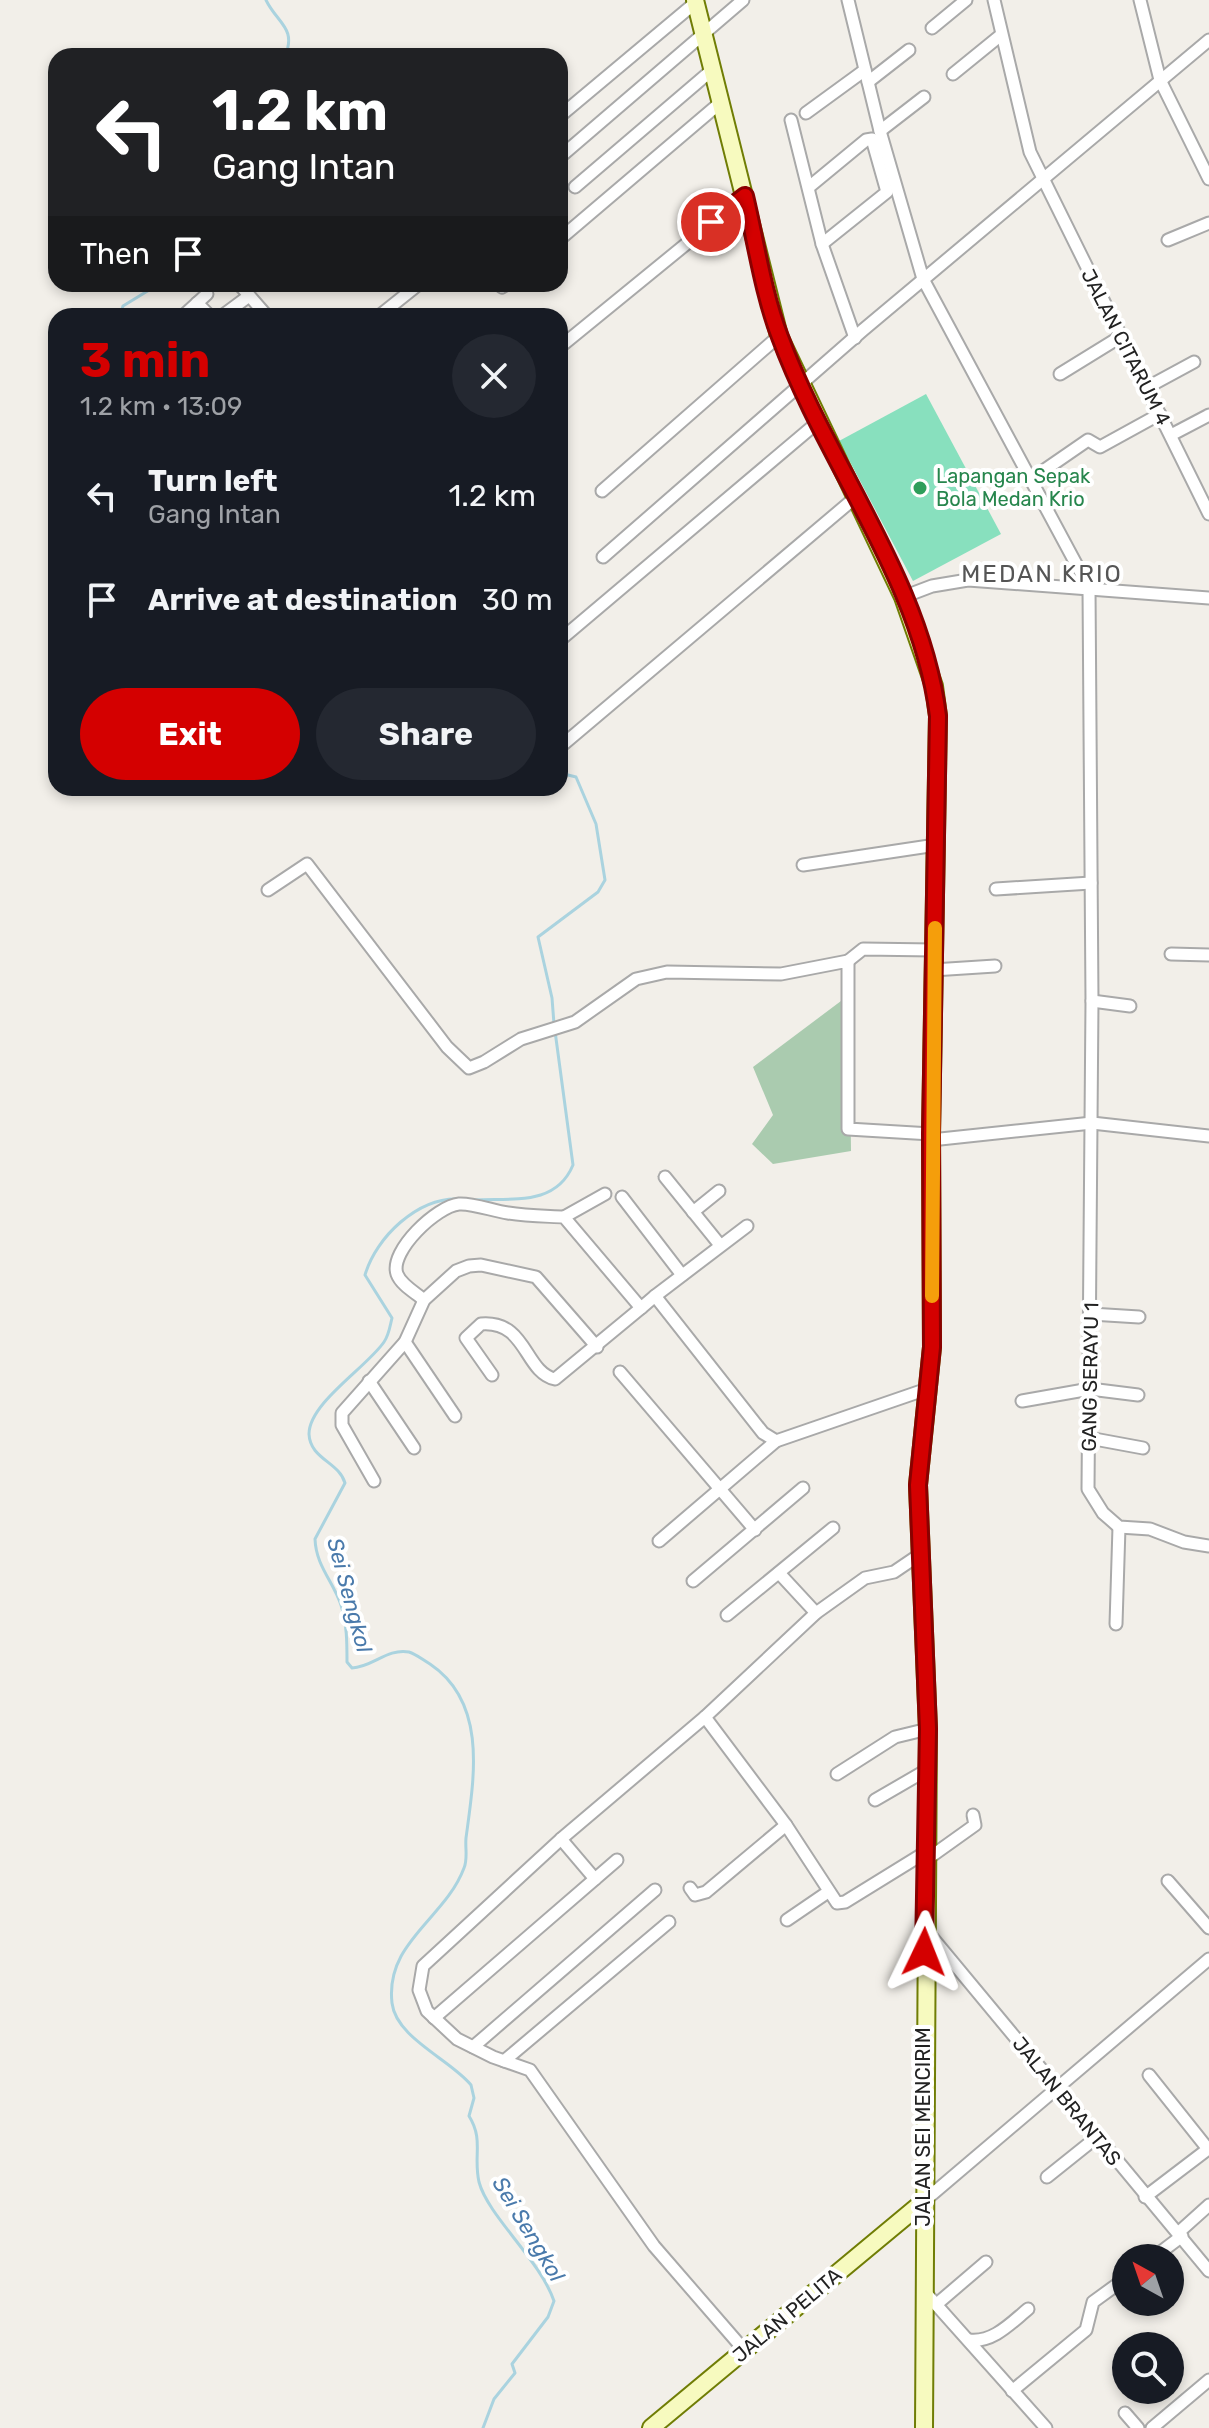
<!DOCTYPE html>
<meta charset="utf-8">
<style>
:root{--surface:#171b24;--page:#242831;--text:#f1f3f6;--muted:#9ea1a6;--accent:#d40000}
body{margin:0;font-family:Rubik,sans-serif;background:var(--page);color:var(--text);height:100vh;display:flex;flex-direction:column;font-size:30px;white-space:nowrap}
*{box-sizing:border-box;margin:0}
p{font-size:26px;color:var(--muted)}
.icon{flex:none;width:44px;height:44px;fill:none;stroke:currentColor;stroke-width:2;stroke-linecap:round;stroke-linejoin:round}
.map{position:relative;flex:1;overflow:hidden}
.sheet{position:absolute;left:48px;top:308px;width:520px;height:488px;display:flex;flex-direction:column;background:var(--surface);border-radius:24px;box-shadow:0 4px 12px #0003}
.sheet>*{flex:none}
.guide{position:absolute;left:48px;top:48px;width:520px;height:244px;border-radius:24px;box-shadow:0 4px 12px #0003;background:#202124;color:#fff;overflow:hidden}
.needle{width:52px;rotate:320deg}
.buttons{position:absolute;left:1112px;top:2244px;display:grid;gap:16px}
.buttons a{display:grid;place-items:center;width:72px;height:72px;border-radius:50%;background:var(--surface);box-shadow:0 4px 12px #0003;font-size:40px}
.pin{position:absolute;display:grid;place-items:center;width:68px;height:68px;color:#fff;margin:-34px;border:4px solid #fff;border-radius:50%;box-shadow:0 2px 8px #0007}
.me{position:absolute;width:88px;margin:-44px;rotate:2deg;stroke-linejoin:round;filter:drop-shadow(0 0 6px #0008)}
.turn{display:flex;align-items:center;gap:28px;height:168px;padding:0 32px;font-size:36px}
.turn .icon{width:104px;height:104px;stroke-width:2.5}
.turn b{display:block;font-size:56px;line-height:68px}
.then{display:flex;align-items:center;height:76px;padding:0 32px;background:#0003;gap:16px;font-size:30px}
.round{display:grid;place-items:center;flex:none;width:84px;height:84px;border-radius:42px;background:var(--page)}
.overview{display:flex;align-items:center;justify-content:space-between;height:136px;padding:0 32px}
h1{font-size:48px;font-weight:700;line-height:60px;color:var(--accent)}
.primary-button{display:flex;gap:16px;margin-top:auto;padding:16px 32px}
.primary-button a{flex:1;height:92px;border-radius:48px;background:var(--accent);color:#fff;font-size:32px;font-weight:700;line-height:92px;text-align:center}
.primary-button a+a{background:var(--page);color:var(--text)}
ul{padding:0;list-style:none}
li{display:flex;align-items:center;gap:24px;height:104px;padding:0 32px}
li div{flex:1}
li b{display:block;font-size:30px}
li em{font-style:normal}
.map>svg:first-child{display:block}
.cemetery{fill:#aacbaf}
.pitch{fill:#88e0be}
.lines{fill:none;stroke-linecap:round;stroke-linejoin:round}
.stream{stroke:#aad3df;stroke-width:3}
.street-casing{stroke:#a9a9a9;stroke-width:15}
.secondary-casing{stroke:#707d05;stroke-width:20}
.street{stroke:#fff;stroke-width:11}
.secondary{stroke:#f7fabf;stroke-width:16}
.route-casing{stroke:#8a0000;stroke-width:20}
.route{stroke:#d40000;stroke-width:14}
.slow{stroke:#f59e0b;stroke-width:14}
.leisure-dot{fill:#2e9e5b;stroke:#fff;stroke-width:3}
.labels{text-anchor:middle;stroke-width:8;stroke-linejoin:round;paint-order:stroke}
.street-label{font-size:20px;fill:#222;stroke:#fff}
.leisure-label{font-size:20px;fill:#27864d;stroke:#fff;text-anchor:start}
.water-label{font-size:22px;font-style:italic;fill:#4a7aab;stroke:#fff}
.quarter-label{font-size:24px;letter-spacing:2px;fill:#555;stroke:#fff}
</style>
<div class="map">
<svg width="1209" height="2428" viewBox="0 0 1209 2428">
<rect width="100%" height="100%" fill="#f2efe9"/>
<path class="cemetery" d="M849 995 851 1151 773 1164 752 1144 773 1115 753 1067Z"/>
<path class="pitch" d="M926 394 1001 534 913 581 839 441Z"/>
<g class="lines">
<g class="stream">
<path d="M266 0C277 23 297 28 285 56"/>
<path d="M120 316 123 306 159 284"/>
<path d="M554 1024 552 998 538 937 598 892 605 880 596 824 576 777 560 773"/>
<path d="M459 1199C418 1197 376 1237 365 1275L392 1318C390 1326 389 1335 384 1342 367 1367 309 1403 309 1434 310 1459 339 1462 345 1483L315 1539C316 1566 333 1581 341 1605 347 1624 347 1643 347 1662L352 1668C373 1667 387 1648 409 1652 416 1654 423 1660 430 1664 488 1703 474 1778 466 1838 465 1848 468 1859 464 1868 445 1919 385 1942 392 2003 396 2038 451 2060 471 2085L474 2098 469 2116C484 2140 473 2156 479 2182 488 2216 540 2260 554 2301L548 2317 512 2364 515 2373 494 2399 483 2428"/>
<path d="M475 1200C513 1198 556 1206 573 1165L555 1031"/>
</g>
<defs>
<g id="street">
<path d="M848 0 880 131 923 279 1089 588 1092 1001 1088 1489 1103 1513 1119 1527 1150 1529 1184 1542 1209 1546"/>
<path d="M994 0 1030 152 1209 514"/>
<path d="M1140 0 1160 80 1209 179"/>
<path d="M932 28 966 0"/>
<path d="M953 74 1001 35"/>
<path d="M868 82 909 50"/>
<path d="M806 113 865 70"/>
<path d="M560 116 695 3"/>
<path d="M791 120 822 244 855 338"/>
<path d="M880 131 924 97"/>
<path d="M560 157 743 0"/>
<path d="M575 187 712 70"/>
<path d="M809 187 866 140 872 139 887 192 822 244"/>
<path d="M560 239 720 103"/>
<path d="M1168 240 1209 223"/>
<path d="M239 284 267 316"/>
<path d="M498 284 502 287 507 284"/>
<path d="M197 303 210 316"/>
<path d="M184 315 207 294"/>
<path d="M222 316 249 296"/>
<path d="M379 316 419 284"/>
<path d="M560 347 745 196"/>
<path d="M1060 374 1120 337"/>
<path d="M1146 388 1194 362"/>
<path d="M1171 435 1209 415"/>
<path d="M1030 480 1088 440 1100 447 1160 414"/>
<path d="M602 491 779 336"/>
<path d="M603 557 863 330 1209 40"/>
<path d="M903 597 932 586 968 580 1209 598"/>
<path d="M560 640 818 422"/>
<path d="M560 747 856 497"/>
<path d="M803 865 936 845"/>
<path d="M996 889 1091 883"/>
<path d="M268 890 307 864 447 1047 469 1068 484 1062 521 1039 575 1022 636 979 667 972 781 974 848 961V1129L931 1134"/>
<path d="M1171 954 1209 955"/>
<path d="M848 961 863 949 934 950"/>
<path d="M933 970 995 966"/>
<path d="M1092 1001 1130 1006"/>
<path d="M931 1140 1092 1123 1209 1136"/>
<path d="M665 1177 720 1245"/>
<path d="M622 1197 682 1275"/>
<path d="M693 1212 719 1191"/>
<path d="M564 1217 605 1194"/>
<path d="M655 1296 747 1226"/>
<path d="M424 1300C416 1293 401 1285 397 1274 389 1251 437 1206 459 1204 473 1203 493 1211 508 1213 526 1216 545 1216 564 1217L641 1308 655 1296 763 1433 776 1441"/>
<path d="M1091 1314 1139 1317"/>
<path d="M405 1342 455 1416"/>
<path d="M620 1372 755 1530"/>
<path d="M492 1375 466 1338 481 1324C527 1320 524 1372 555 1379L641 1308"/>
<path d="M369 1381 414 1448"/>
<path d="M1022 1401 1090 1389 1138 1395"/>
<path d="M1089 1438 1143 1448"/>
<path d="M374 1481 342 1425V1413L405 1342 424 1300 456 1271 469 1266 481 1265 536 1277 597 1347"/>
<path d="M659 1541 776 1441 930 1388"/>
<path d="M779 1573 816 1613"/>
<path d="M693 1581 803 1488"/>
<path d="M727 1615 833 1528"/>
<path d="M1116 1624 1119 1527"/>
<path d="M705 1717 786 1825 837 1903 845 1902 926 1852"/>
<path d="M837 1774 895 1737 928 1729"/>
<path d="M875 1800 925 1771"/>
<path d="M561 1839 595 1879"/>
<path d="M926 1860 975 1825 973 1815"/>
<path d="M1168 1881 1209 1928"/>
<path d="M690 1888 695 1895 706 1892 786 1825"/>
<path d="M787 1920 828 1892"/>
<path d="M926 1930 1209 2271"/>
<path d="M434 2018 617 1860"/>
<path d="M473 2047 655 1890"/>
<path d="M504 2061 669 1922"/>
<path d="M1047 2177 1097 2137"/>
<path d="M1145 2197 1208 2149 1149 2075"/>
<path d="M923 2202 1209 1959"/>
<path d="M1179 2232 1209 2205"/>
<path d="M1153 2258 1182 2236"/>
<path d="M924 2291 1046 2428"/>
<path d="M938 2303 986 2262"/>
<path d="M969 2340C993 2343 1011 2323 1028 2309"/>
<path d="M745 2351 654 2246 530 2070 493 2057 457 2039 427 2011 419 1990 423 1966 561 1839 705 1717 816 1613 865 1578 894 1572 922 1553"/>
<path d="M1012 2391 1086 2330 1093 2302 1126 2278"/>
<path d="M1125 2413 1138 2428"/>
<path d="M1152 2428 1209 2380"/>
</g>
<g id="secondary">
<path d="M695 0 779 336 903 597 934 686 938 716 931 1134 932 1347 918 1485 928 1729 924 2428"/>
<path d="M651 2428 923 2202"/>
</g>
</defs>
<use href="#street" class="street-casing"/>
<use href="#secondary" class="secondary-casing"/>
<use href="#street" class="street"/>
<use href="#secondary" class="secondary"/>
</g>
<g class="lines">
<defs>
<path id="route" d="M711 222 745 196C756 242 763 293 780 337 827 465 921 579 938 716L931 1134 932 1347 918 1485 928 1729 924 1952"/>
</defs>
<use href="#route" class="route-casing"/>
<use href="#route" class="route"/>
<path class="slow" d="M932 1296 935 928"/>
</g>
<circle class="leisure-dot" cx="920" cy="488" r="8"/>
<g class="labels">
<g class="street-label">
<text transform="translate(1126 347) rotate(63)" y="7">JALAN CITARUM 4</text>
<text transform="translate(1090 1377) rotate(-89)" y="7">GANG SERAYU 1</text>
<text transform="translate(1067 2101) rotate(51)" y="7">JALAN BRANTAS</text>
<text transform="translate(923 2127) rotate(-90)" y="7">JALAN SEI MENCIRIM</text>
<text transform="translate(787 2315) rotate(-40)" y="7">JALAN PELITA</text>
</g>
<g class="leisure-label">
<text x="936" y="483">Lapangan Sepak<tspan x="936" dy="23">Bola Medan Krio</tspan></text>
</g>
<g class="water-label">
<text transform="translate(350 1595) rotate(75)" y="8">Sei Sengkol</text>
<text transform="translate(529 2229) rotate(59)" y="8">Sei Sengkol</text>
</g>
<g class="quarter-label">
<text x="1042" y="582">MEDAN KRIO</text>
</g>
</g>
</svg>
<div class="buttons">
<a><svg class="needle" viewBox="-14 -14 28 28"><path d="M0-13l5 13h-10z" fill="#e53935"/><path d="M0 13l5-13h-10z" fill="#9ea1a6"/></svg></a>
<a><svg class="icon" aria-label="search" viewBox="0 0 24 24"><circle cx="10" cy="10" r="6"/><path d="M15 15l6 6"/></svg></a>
</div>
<div class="pin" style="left:711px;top:222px;background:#d93025"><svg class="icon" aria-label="arrive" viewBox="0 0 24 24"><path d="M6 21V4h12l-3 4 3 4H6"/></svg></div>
<svg class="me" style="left:924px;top:1952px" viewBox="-20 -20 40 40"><path d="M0-17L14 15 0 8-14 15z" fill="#d40000" stroke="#fff" stroke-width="4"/></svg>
<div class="guide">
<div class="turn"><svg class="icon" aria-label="left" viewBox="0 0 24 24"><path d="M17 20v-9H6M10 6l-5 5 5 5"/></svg><div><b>1.2 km</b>Gang Intan</div></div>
<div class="then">Then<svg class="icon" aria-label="arrive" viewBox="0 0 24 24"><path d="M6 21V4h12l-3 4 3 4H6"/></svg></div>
</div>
<section class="sheet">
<div class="overview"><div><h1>3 min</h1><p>1.2 km · 13:09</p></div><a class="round"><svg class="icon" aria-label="close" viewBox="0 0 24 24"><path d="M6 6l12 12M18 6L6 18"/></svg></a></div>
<ul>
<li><svg class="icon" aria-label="left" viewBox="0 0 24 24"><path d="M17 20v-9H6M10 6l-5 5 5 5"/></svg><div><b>Turn left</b><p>Gang Intan</p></div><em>1.2 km</em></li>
<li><svg class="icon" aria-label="arrive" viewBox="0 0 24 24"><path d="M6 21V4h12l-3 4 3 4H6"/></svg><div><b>Arrive at destination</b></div><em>30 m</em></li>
</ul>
<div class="primary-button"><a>Exit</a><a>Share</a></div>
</section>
</div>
